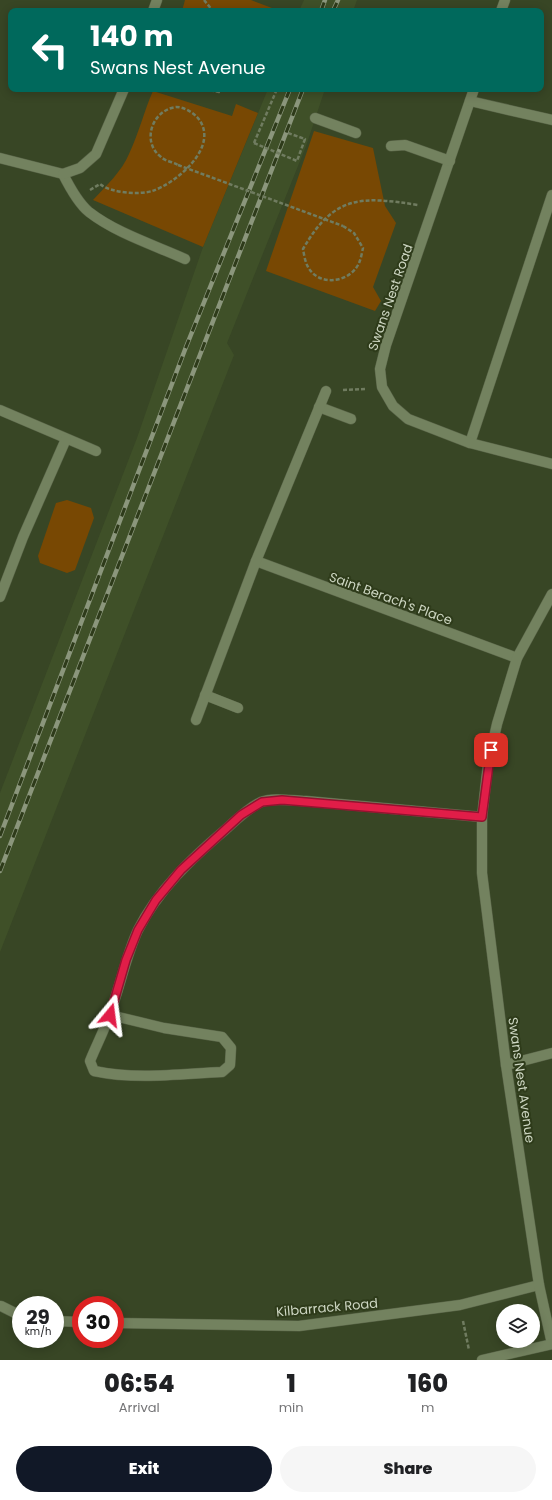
<!DOCTYPE html>
<style>
:root{--surface:#fff;--page:#f6f6f6;--text:#202124;--muted:#757577;--accent:#111827}
body{margin:0;font-family:Poppins,sans-serif;background:var(--page);color:var(--text);height:100vh;display:flex;flex-direction:column;font-size:15px;white-space:nowrap}
*{box-sizing:border-box;margin:0}
p{font-size:13px;color:var(--muted)}
.icon{flex:none;width:22px;height:22px;fill:none;stroke:currentColor;stroke-width:2;stroke-linecap:round;stroke-linejoin:round}
.map{position:relative;height:1360px;overflow:hidden}
.details{display:flex;flex-direction:column;background:var(--surface);flex:1}
.details>*{flex:none}
.top-card{position:absolute;left:8px;top:8px;width:536px;height:84px;border-radius:8px;box-shadow:0 2px 10px #0003;background:#00695c;color:#fff;overflow:hidden}
.fabs{position:absolute;left:496px;top:1304px;display:grid;gap:8px}
.fabs a{display:grid;place-items:center;width:44px;height:44px;border-radius:50%;background:var(--surface);box-shadow:0 2px 10px #0003;font-size:20px}
.speed{position:absolute;left:12px;top:1296px;display:flex;gap:8px;font-size:20px;font-weight:700;text-align:center}
.speed>*{display:grid;place-content:center;width:52px;height:52px;border-radius:50%;background:var(--surface);box-shadow:0 2px 10px #0003;line-height:1}
.speed small{font-size:10px;font-weight:400}
.speed .limit{border:6px solid #d22;background:#fff;color:#111}
.pin{position:absolute;display:grid;place-items:center;width:34px;height:34px;color:#fff;margin:-17px;border-radius:8px;box-shadow:0 2px 6px #0006}
.me{position:absolute;width:44px;margin:-22px;rotate:16deg;stroke-linejoin:round;filter:drop-shadow(0 0 3px #0008)}
.turn{display:flex;align-items:center;gap:14px;height:84px;padding:0 16px;font-size:18px}
.turn .icon{width:52px;height:52px;stroke-width:2.5}
.turn b{display:block;font-size:28px;line-height:34px}
.eta{display:flex;justify-content:space-evenly;align-items:center;height:68px;text-align:center}
.eta b{font-size:24px;font-weight:800;line-height:28px}
.button{display:flex;gap:8px;margin-top:auto;padding:8px 16px}
.button a{flex:1;height:46px;border-radius:24px;background:var(--accent);color:#fff;font-size:16px;font-weight:800;line-height:46px;text-align:center}
.button a+a{background:var(--page);color:var(--text)}
.map>svg:first-child{display:block}
.built{fill:#3f5028}
.green{fill:#784803}
.lines{fill:none;stroke-linecap:round;stroke-linejoin:round}
.service-casing{stroke:#576246;stroke-width:11}
.minor-casing{stroke:#576246;stroke-width:11}
.secondary-casing{stroke:#576246;stroke-width:11}
.path{stroke:#707c60;stroke-width:2.5;stroke-dasharray:4 2;stroke-linecap:butt}
.service{stroke:#73825f;stroke-width:10}
.minor{stroke:#73825f;stroke-width:10}
.secondary{stroke:#73825f;stroke-width:10}
.rail-casing{stroke:#8b967c;stroke-width:4.5}
.rail{stroke:#2e3b1a;stroke-width:3;stroke-dasharray:9;stroke-linecap:butt}
.path-bridge{stroke:#707c60;stroke-width:2.5;stroke-dasharray:4 2;stroke-linecap:butt}
.route-casing{stroke:#92132f;stroke-width:10}
.route{stroke:#e11d48;stroke-width:7}
.labels{text-anchor:middle;stroke-width:4;stroke-linejoin:round;paint-order:stroke}
.street-label{font-size:13px;fill:#cdd6c2;stroke:#2e3b1a}
</style>
<div class="map">
<svg width="552" height="1360" viewBox="0 0 552 1360">
<rect width="100%" height="100%" fill="#384625"/>
<g class="built">
<path d="M304 0H357L353 11H299Z"/>
<path d="M268 89H325L306 146 227 343 234 355 0 952V793L137 438 203 247Z"/>
</g>
<g class="green">
<path d="M185 0H251L280 11H182Z"/>
<path d="M153 91 232 116 236 104 258 113 203 247 93 200C106 186 122 171 129 154 139 133 144 111 153 91Z"/>
<path d="M314 131 373 148 385 206 396 223 373 287 381 301 375 311 266 271Z"/>
<path d="M67 500 91 508 94 518 75 570 67 573 40 563 38 556 56 503Z"/>
</g>
<g class="lines">
<defs>
<g id="service">
<path d="M315 118 356 133"/>
<path d="M470 443 552 195"/>
</g>
<g id="minor">
<path d="M153 11 157 0"/>
<path d="M501 11 505 0"/>
<path d="M474 89 386 345 380 369 382 387 393 406 408 419 470 443 552 464"/>
<path d="M470 101 552 120"/>
<path d="M391 146 405 145 450 161"/>
<path d="M0 158 63 174"/>
<path d="M63 174C69 186 78 203 89 212 116 233 154 245 185 259"/>
<path d="M63 174 80 168 96 154 124 89"/>
<path d="M319 407 351 419"/>
<path d="M0 410 96 451"/>
<path d="M256 561 517 658"/>
<path d="M0 597 23 537 66 439"/>
<path d="M205 695 238 708"/>
<path d="M196 720 256 561 326 391"/>
<path d="M110 1015 164 1028 222 1037 231 1048 230 1065 222 1072C180 1074 136 1080 94 1071L90 1061C96 1046 104 1031 109 1016 120 988 125 958 138 930 158 890 191 859 225 830 236 820 248 808 261 802 274 797 293 801 306 801L482 817"/>
<path d="M506 1065 552 1053"/>
<path d="M1 1306 21 1316"/>
<path d="M55 1321 81 1322"/>
<path d="M115 1323 299 1326 460 1305 539 1285"/>
<path d="M552 1344 539 1285 506 1065 482 873V817L488 764 497 724 517 658 552 594"/>
</g>
<path id="secondary" d="M482 1360 552 1344"/>
</defs>
<use href="#service" class="service-casing"/>
<use href="#minor" class="minor-casing"/>
<use href="#secondary" class="secondary-casing"/>
<g class="path">
<path d="M204 0 213 11"/>
<path d="M204 89 219 92 226 89"/>
<path d="M288 133 305 139 297 161"/>
<path d="M254 143 277 89"/>
<path d="M90 190 100 184C111 193 138 195 152 191 177 183 222 145 197 117 192 112 184 107 176 107 152 110 141 142 161 157 165 161 173 162 178 165"/>
<path d="M343 226 354 233 363 248C362 252 361 259 359 263 350 283 319 287 308 267 305 262 304 254 303 249 334 195 361 196 418 205"/>
<path d="M343 390 366 389"/>
<path d="M463 1321 469 1350"/>
</g>
<use href="#service" class="service"/>
<use href="#minor" class="minor"/>
<use href="#secondary" class="secondary"/>
<defs>
<g id="rail">
<path d="M321 11 325 0"/>
<path d="M333 11 338 0"/>
<path d="M0 836 186 347 290 89"/>
<path d="M0 871 303 89"/>
</g>
</defs>
<use href="#rail" class="rail-casing"/>
<use href="#rail" class="rail"/>
<g class="path-bridge">
<path d="M254 143 297 161"/>
<path d="M178 165 343 226"/>
</g>
</g>
<g class="lines">
<defs>
<path id="route" d="M110 1015 126 960 138 930 156 900 181 870 241 815 262 802 282 800 482 817 491 750"/>
</defs>
<use href="#route" class="route-casing"/>
<use href="#route" class="route"/>
</g>
<g class="labels">
<g class="street-label">
<text transform="translate(390 297) rotate(-71)" y="5">Swans Nest Road</text>
<text transform="translate(391 598) rotate(20)" y="5">Saint Berach's Place</text>
<text transform="translate(522 1080) rotate(82)" y="5">Swans Nest Avenue</text>
<text transform="translate(327 1307) rotate(-5)" y="5">Kilbarrack Road</text>
</g>
</g>
</svg>
<div class="fabs">
<a><svg class="icon" aria-label="layers" viewBox="0 0 24 24"><path d="M12 4l9 5-9 5-9-5zM3 14l9 5 9-5"/></svg></a>
</div>
<div class="speed"><div>29<small>km/h</small></div><div class="limit">30</div></div>
<div class="pin" style="left:491px;top:750px;background:#d93025"><svg class="icon" aria-label="arrive" viewBox="0 0 24 24"><path d="M6 21V4h12l-3 4 3 4H6"/></svg></div>
<svg class="me" style="left:110px;top:1015px" viewBox="-20 -20 40 40"><path d="M0-17L14 15 0 8-14 15z" fill="#e11d48" stroke="#fff" stroke-width="4"/></svg>
<div class="top-card">
<div class="turn"><svg class="icon" aria-label="left" viewBox="0 0 24 24"><path d="M17 20v-9H6M10 6l-5 5 5 5"/></svg><div><b>140 m</b>Swans Nest Avenue</div></div>
</div>
</div>
<section class="details">
<div class="eta">
<div><b>06:54</b><p>Arrival</p></div>
<div><b>1</b><p>min</p></div>
<div><b>160</b><p>m</p></div>
</div>
<div class="button"><a>Exit</a><a>Share</a></div>
</section>
